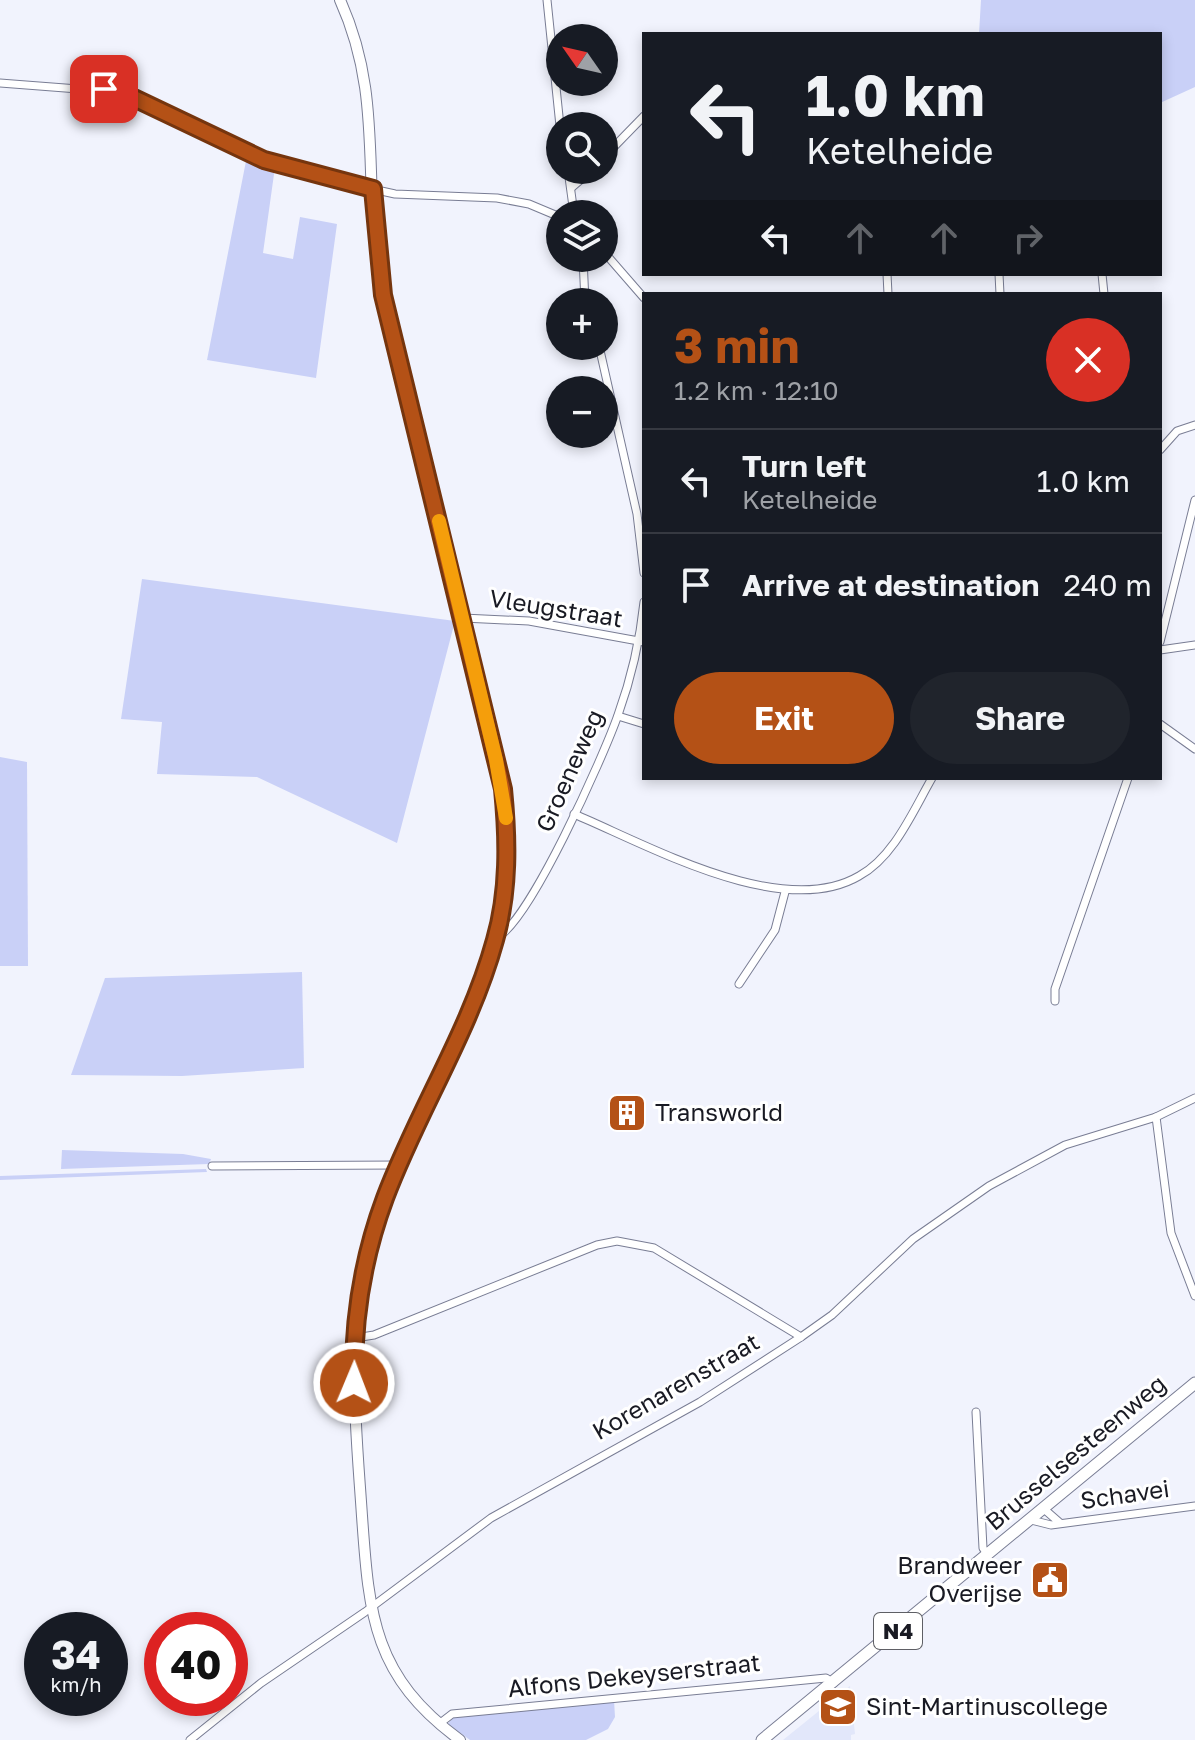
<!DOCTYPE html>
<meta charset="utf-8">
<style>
:root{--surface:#171b24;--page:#20242c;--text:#f1f3f6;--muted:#9ea1a6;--line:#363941;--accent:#b45116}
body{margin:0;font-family:"Golos Text",sans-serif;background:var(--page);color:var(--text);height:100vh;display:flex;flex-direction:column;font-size:30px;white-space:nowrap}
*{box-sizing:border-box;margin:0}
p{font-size:26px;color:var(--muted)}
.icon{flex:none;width:44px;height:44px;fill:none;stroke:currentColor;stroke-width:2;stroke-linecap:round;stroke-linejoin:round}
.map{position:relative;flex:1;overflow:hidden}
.sheet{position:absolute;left:642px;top:292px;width:520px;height:488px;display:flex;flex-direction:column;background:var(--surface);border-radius:0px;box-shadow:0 4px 12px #0003}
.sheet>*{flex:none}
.banner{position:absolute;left:642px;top:32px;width:520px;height:244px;border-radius:0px;box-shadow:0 4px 12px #0003;background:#171b24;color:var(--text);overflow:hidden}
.needle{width:52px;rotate:304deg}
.tools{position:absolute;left:546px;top:24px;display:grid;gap:16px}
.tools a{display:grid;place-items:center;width:72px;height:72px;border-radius:50%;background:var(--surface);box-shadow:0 4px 12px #0003;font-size:40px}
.speed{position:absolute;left:24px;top:1612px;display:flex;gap:16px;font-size:40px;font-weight:700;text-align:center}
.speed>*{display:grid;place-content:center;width:104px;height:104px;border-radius:50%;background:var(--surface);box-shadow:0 4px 12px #0003;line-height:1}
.speed small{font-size:20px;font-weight:400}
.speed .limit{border:12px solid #d22;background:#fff;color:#111}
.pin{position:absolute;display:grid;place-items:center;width:68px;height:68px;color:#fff;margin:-34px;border-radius:16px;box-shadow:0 4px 12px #0006}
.me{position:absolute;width:88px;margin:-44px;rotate:1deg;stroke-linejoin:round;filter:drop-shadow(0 0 6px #0008)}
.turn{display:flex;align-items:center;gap:28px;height:168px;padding:0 32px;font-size:36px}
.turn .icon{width:104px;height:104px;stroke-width:2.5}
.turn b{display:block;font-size:56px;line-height:68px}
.lanes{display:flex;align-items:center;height:76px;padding:0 32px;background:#0003;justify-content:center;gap:40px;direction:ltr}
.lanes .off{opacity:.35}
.round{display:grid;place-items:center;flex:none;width:84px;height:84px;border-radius:42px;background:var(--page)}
.head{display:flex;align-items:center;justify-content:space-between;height:136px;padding:0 32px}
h1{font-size:48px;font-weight:700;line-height:60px;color:var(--accent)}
.cta{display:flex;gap:16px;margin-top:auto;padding:16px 32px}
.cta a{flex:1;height:92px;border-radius:48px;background:var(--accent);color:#fff;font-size:32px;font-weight:700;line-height:92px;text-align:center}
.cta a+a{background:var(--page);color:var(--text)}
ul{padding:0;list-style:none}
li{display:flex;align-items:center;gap:24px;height:104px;padding:0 32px;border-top:2px solid var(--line)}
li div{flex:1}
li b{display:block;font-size:30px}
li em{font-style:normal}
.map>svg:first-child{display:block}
.built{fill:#e2e7fa}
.green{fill:#c9d0f7}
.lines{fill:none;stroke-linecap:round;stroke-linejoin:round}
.street-casing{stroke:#797d94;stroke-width:9}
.secondary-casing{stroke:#797d94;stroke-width:12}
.primary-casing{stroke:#797d94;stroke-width:13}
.street{stroke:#fff;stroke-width:7}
.secondary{stroke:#fff;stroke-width:10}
.primary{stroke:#fff;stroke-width:11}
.route-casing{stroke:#75350e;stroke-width:20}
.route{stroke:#b45116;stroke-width:14}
.slow{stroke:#f59e0b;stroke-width:14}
.labels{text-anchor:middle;stroke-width:6;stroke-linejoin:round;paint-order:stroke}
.shield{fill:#fff;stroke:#5e5f65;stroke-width:2}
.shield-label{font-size:22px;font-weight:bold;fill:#191a23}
.street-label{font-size:24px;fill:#191a23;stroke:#fff}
.poi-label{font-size:24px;fill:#191a23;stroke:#fff;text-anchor:start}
</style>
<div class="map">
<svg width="1195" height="1740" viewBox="0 0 1195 1740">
<rect width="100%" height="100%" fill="#f1f3fd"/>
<path class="built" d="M850 1686 855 1734 851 1735V1740H783Z"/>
<g class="green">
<path d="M981 0H1195V87L1160 103V34H979Z"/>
<path d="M247 156 275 167 263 253 293 259 300 217 337 224 316 378 207 360Z"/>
<path d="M142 579 455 621 397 843 257 777 157 774 162 722 121 719Z"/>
<path d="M0 757 27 762 28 966H0Z"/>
<path d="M302 972 304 1068 182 1076 71 1075 105 978Z"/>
<path d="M62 1150 183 1154 211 1159 209 1164 61 1169Z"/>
<path d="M206 1169 207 1172 0 1180V1176Z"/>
<path d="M614 1700 615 1717 608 1729 586 1740H470L448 1724 453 1717Z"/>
</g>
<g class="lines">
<defs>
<g id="street">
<path d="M547 0 560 126"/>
<path d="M0 83 117 92 264 160 322 178 395 194 497 198 529 204 560 217"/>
<path d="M604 157 644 116"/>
<path d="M568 170 574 214"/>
<path d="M571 188 592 170"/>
<path d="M604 252 644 298"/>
<path d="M583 258 585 302"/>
<path d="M887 274 888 294"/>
<path d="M999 274 1000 294"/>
<path d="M1102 274 1104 294"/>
<path d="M599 346 637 514 644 573"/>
<path d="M1160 450 1177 431 1195 425"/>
<path d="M463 618 529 621 644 642"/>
<path d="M1160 642 1195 500"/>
<path d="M1160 650 1195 645"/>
<path d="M618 716 644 724"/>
<path d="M1160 724 1195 749"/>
<path d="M574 814C648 845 782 921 859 876 894 857 913 811 932 778"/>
<path d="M496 938C529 924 604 755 618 715 631 679 640 640 644 602"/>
<path d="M739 984 775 930 785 892"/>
<path d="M1055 1001V989L1128 778"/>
<path d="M1156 1117 1171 1233 1195 1296"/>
<path d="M212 1166 399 1165"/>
<path d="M355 1338 374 1335 597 1245 617 1241 654 1248 801 1337"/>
<path d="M976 1412 983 1548 988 1556"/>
<path d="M1044 1509 1060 1523"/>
<path d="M1031 1520 1051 1525 1195 1506"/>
<path d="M439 1724 452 1714 826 1678 834 1683"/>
<path d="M190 1740 261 1683 365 1612 491 1518 700 1402 801 1337 832 1315 913 1239 989 1186 1065 1145 1156 1117 1195 1098"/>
</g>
<path id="secondary" d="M340 0C384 97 362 180 380 278 405 416 449 551 480 687 492 739 510 795 508 849 501 997 409 1106 370 1244 345 1333 356 1426 362 1516 369 1617 374 1677 460 1740"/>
<path id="primary" d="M762 1740 1195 1383"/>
</defs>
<use href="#street" class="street-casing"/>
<use href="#secondary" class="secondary-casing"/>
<use href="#primary" class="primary-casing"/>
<use href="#street" class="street"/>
<use href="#secondary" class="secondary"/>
<use href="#primary" class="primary"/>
</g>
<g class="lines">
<defs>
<path id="route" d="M104 89 134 98 264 160 373 189 383 295 503 789C508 840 509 891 495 940 470 1031 418 1110 385 1198 363 1257 353 1320 354 1383"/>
</defs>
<use href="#route" class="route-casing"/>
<use href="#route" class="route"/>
<path class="slow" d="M439 521 496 760 506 818"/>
</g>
<defs>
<symbol id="building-square" viewBox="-11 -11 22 22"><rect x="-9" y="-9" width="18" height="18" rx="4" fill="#b45116" stroke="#fff"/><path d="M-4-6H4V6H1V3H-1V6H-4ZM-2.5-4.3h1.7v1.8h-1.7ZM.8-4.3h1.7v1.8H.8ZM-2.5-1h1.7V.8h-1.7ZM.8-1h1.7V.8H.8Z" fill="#fff"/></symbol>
<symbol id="civic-square" viewBox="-11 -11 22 22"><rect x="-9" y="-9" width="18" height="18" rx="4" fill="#b45116" stroke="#fff"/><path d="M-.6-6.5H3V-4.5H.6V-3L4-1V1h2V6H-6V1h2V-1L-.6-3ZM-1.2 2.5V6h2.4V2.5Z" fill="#fff"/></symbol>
<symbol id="school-square" viewBox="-11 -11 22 22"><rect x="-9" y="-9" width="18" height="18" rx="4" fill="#b45116" stroke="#fff"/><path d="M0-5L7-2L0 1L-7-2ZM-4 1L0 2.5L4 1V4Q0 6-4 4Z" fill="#fff"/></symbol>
</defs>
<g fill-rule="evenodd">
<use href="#building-square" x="605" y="1091" width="44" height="44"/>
<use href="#civic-square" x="1028" y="1558" width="44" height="44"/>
<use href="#school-square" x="816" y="1685" width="44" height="44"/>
</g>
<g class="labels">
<rect class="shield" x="874" y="1613" width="48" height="36" rx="6"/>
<g class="shield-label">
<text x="898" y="1639">N4</text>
</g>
<g class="street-label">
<text transform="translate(556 609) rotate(9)" y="8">Vleugstraat</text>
<text transform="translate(570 771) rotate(-66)" y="8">Groeneweg</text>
<text transform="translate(676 1387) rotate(-30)" y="8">Korenarenstraat</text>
<text transform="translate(1076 1453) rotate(-40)" y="8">Brusselsesteenweg</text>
<text transform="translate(1125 1495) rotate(-8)" y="8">Schavei</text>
<text transform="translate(634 1676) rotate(-6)" y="8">Alfons Dekeyserstraat</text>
</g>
<g class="poi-label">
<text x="655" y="1121">Transworld</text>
<text x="1022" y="1574" text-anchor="end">Brandweer<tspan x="1022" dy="28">Overijse</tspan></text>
<text x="866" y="1715">Sint-Martinuscollege</text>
</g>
</g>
</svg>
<div class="tools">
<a><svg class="needle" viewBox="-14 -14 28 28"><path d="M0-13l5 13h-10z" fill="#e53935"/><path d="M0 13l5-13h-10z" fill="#9ea1a6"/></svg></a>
<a><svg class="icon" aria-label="search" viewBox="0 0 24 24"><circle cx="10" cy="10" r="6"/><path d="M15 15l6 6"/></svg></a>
<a><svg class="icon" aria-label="layers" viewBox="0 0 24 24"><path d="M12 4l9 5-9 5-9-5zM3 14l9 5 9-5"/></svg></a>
<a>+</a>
<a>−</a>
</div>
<div class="speed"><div>34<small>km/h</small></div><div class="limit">40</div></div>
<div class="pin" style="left:104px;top:89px;background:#d93025"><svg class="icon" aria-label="arrive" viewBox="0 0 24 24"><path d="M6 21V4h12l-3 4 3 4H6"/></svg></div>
<svg class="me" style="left:354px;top:1383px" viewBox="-20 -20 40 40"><circle r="17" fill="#b45116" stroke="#fff" stroke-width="3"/><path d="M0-11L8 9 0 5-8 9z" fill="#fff"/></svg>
<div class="banner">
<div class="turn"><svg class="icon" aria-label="left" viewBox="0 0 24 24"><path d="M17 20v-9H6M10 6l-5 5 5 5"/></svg><div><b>1.0 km</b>Ketelheide</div></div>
<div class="lanes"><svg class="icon" aria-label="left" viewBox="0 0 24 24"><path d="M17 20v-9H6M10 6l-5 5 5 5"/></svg><svg class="icon off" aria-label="ahead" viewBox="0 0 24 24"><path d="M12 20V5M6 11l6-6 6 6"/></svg><svg class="icon off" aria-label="ahead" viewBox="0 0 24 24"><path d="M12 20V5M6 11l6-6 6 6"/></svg><svg class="icon off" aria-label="right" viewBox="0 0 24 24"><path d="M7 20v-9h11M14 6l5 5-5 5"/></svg></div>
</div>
<section class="sheet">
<div class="head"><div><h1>3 min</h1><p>1.2 km · 12:10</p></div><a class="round" style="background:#d93025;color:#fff"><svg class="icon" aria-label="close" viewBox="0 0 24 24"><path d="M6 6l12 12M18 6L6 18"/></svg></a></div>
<ul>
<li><svg class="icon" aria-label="left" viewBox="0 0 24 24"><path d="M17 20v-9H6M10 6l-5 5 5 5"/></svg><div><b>Turn left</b><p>Ketelheide</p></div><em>1.0 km</em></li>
<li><svg class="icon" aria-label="arrive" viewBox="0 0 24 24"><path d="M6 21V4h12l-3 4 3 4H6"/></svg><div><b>Arrive at destination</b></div><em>240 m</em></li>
</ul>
<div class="cta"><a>Exit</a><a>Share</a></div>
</section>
</div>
